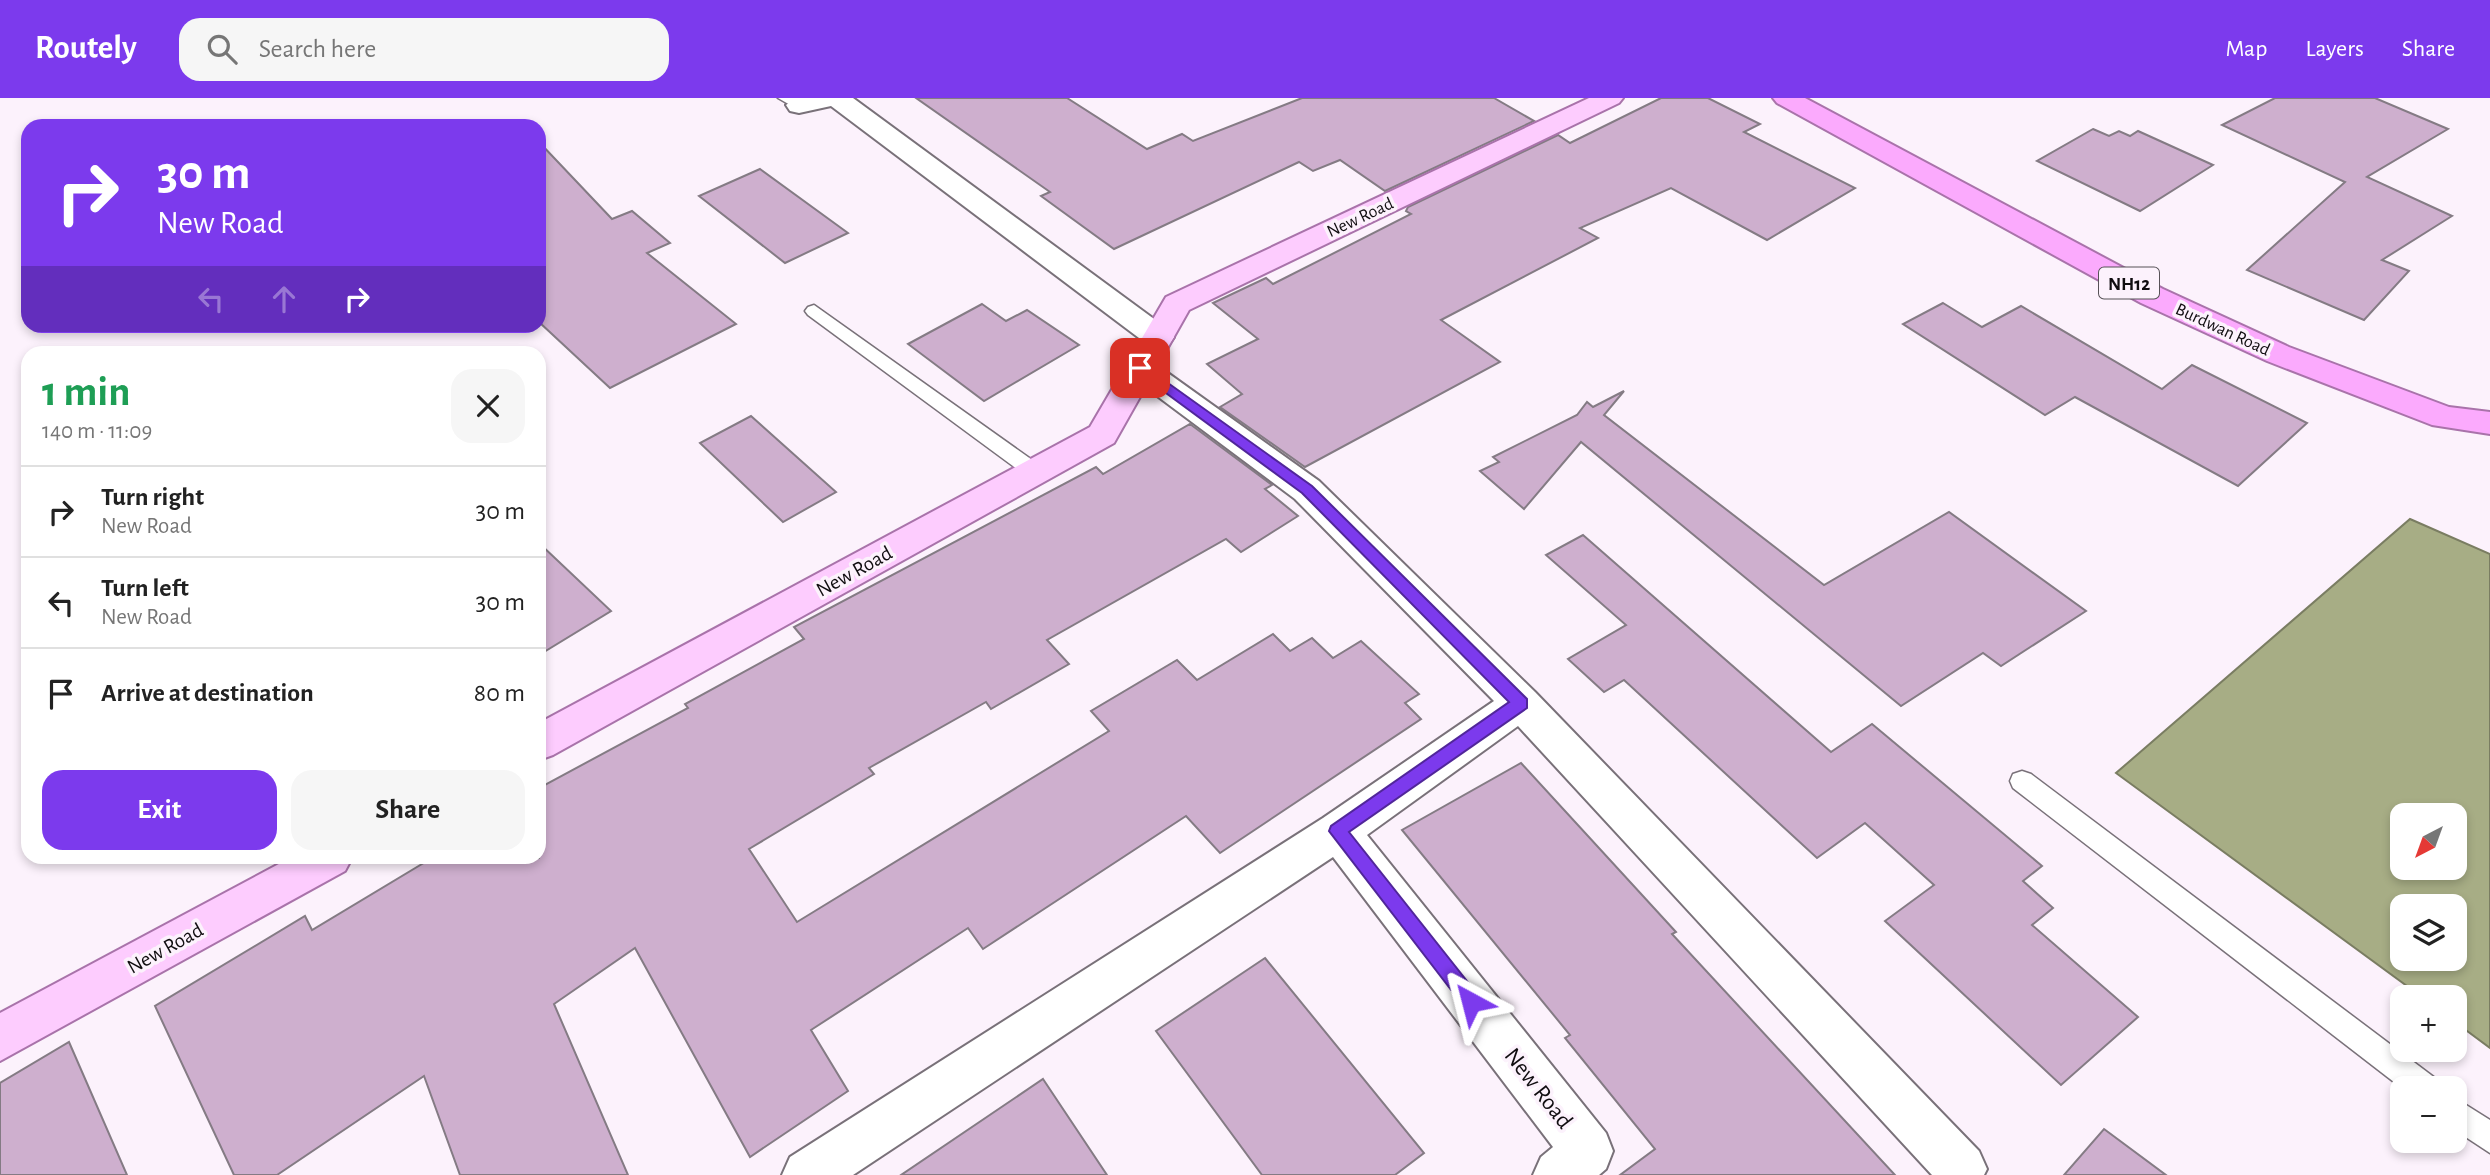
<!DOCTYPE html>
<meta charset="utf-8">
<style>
:root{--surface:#fff;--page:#f6f6f6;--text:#222;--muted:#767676;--line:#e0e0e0;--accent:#7c3aed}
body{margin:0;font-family:"Alegreya Sans",sans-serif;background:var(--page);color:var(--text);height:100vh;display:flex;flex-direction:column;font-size:26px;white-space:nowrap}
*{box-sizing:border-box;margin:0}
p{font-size:23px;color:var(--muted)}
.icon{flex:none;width:38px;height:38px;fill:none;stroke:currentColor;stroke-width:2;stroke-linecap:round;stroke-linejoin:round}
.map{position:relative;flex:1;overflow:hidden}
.side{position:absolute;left:21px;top:248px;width:525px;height:518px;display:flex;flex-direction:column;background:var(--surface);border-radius:21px;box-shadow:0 4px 10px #0003}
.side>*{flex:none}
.hud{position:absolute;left:21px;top:21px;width:525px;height:214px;border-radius:21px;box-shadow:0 4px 10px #0003;background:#7c3aed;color:#fff;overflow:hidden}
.needle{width:46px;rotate:221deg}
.controls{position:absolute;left:2390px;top:705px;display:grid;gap:14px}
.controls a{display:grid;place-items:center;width:77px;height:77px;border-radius:14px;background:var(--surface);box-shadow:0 4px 10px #0003;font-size:35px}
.pin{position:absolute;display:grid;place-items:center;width:60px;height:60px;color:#fff;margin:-30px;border-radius:14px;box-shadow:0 4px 10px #0006}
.me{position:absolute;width:77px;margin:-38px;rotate:322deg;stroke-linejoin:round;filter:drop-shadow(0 0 5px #0008)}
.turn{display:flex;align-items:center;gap:24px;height:147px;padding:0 21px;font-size:32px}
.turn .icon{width:91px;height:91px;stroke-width:2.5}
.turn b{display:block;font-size:49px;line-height:60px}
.lanes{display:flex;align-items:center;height:66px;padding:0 21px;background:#0003;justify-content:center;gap:35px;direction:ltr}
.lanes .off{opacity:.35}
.round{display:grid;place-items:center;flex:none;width:74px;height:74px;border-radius:21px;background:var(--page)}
.headline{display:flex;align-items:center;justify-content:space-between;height:119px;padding:0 21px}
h1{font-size:42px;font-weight:700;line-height:52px;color:#1e9e55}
.action{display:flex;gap:14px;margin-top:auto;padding:14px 21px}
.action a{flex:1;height:80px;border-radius:21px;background:var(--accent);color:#fff;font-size:28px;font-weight:700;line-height:80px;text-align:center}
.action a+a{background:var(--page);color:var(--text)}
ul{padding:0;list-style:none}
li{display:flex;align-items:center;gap:21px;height:91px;padding:0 21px;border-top:2px solid var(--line)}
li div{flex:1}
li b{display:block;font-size:26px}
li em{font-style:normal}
header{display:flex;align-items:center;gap:42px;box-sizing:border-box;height:98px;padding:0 35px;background:var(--accent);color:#fff}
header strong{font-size:33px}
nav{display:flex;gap:38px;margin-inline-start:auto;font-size:24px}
.search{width:490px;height:63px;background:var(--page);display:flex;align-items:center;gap:18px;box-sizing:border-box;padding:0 24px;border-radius:21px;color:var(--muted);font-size:26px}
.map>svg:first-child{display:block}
.water{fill:#a7ad85;stroke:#7a7d62;stroke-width:2;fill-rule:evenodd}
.building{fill:#ceafce;stroke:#847b84;stroke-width:2}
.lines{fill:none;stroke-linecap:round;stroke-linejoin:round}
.lane-casing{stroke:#797179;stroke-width:3}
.street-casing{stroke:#797179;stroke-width:4}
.primary-casing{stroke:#a973aa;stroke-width:4}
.highway-casing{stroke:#a973aa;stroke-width:4}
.lane{fill:#fff;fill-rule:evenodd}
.street{fill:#fff;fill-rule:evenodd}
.primary{fill:#fdccfe;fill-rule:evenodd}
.highway{fill:#fbaafd;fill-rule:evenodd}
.route{fill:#7c3aed;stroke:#51269a;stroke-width:2}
.labels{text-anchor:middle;stroke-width:7;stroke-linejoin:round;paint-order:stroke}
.far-street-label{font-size:18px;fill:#100d10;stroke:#fcf2fc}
.shield{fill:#fcf2fc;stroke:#575257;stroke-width:2}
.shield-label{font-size:19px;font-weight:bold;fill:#100d10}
.street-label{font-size:21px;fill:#100d10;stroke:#fcf2fc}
.near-street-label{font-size:24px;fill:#100d10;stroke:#fcf2fc}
</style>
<header>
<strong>Routely</strong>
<div class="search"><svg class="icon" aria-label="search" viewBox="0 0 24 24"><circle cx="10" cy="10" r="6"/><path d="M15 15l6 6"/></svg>Search here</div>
<nav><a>Map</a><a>Layers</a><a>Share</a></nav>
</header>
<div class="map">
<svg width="2490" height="1077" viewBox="0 0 2490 1077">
<rect width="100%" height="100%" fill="#fcf2fc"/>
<path class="water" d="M2410 421 2490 456V950L2455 924V900L2422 899 2116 675ZM2403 718H2455V770H2403ZM2403 808H2455V861H2403Z"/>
<g class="building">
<path d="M916 0H1067L1147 51 1182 36 1193 43 1302 0H1494L1534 23 1385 93 1340 62 1313 73 1299 64 1114 151 1041 98 1050 94Z"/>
<path d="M1661 0H1708L1760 26 1744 34 1855 90 1767 142 1671 90 1580 130 1598 140 1441 222 1500 264 1305 369 1220 309 1242 296 1207 266 1258 241 1213 205 1266 180 1273 186 1411 116 1406 113 1408 109 1558 37 1570 45Z"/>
<path d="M2275 0H2375L2448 31 2367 79 2452 118 2382 162 2409 173 2364 222 2247 172 2345 84 2222 27Z"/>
<path d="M2093 31 2109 38 2119 33 2130 38 2138 33 2213 67 2140 113 2037 63Z"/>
<path d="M539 44 612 121 632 113 670 145 647 155 736 226 610 290 539 224Z"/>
<path d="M760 71 848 135 785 165 699 98Z"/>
<path d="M1943 205 1982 229 2021 208 2162 291 2192 267 2307 325 2238 388 2075 299 2045 317 1903 226Z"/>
<path d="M982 206 1006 223 1027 212 1079 247 984 303 908 246Z"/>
<path d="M1624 293 1604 317 1824 487 1949 414 2086 513 2001 568 1983 555 1901 608 1581 344 1524 411 1480 373 1499 364 1493 359 1577 317 1587 304 1593 309Z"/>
<path d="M751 318 836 394 783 424 700 345Z"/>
<path d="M1190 326 1272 387 1265 391 1298 418 1241 454 1226 441 1047 542 1069 566 991 611 986 604 869 670 874 676 749 751 797 824 1109 633 1091 613 1177 562 1197 582 1273 536 1290 553 1312 540 1333 560 1361 543 1419 596 1405 605 1421 621 1220 755 1186 718 983 851 968 830 811 932 848 993 750 1059 635 850 554 906 628 1077H460L424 978 277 1077H234L155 908 305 818 312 832 432 760H539V690L688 610 685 606 804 541 794 529 1096 369 1103 376Z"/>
<path d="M1583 437 1831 654 1872 626 2042 768 2023 783 2053 810 2032 827 2138 919 2061 987 1885 823 1934 787 1865 725 1817 760 1624 582 1604 594 1568 561 1626 527 1546 457Z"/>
<path d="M539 445 611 513 539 557Z"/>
<path d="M1521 665 1676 834 1672 836 1895 1077H1620L1655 1051 1565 940 1570 937 1402 732Z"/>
<path d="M1265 860 1424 1055 1395 1077H1262L1156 933Z"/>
<path d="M69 944 127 1077H0V985Z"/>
<path d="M1043 981 1107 1077H901Z"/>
<path d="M2104 1031 2166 1077H2064Z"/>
</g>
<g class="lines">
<defs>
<g id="lane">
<path d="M778 0H797L807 7 799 12Z"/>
<path d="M814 207 1042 369 1045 374 1042 379H1028L808 217 805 213 808 209Z"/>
<path d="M2022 673 2031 676 2435 980 2439 990 2403 991 2013 690 2010 683 2013 676Z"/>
<path d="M2455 1000 2490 1022V1055L2455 1032Z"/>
</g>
<g id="street">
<path d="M796 0H853L1169 232 1174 239 1169 246 1158 249 1147 246 831 8 799 15 790 13 786 7Z"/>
<path d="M1140 260 1151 263 1319 383 1535 594 1979 1053 1987 1071 1984 1077H1932L1518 628 1367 737 1606 1035 1613 1053 1606 1071 1599 1077H1533L1541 1059 1553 1049 1333 759 853 1077H782L790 1059 1323 720 1494 603 1295 401 1129 277 1124 270 1129 263Z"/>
</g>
<g id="primary">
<path d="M1589 0H1623L1619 5 1189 212 1114 345 553 657 539 662V625L1090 329 1166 199Z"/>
<path d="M290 760H352L345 773 0 963V915Z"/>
</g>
<path id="highway" d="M1773 0H1805L2163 191 2289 249 2449 309 2490 314V336L2432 327 2267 263 2141 205 1777 5Z"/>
</defs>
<use href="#lane" class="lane-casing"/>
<use href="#street" class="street-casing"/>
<use href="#primary" class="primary-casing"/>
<use href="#highway" class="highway-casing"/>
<use href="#lane" class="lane"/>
<use href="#street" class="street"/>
<use href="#primary" class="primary"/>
<use href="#highway" class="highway"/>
</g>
<path class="route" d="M1140 265 1312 388 1527 601V610L1349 734 1478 897 1481 904 1478 910 1471 913 1465 910 1329 733 1331 728 1509 604 1302 395 1136 273V267Z"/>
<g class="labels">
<g class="far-street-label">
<text transform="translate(1360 119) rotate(-25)" y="6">New Road</text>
<text transform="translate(2223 231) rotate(25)" y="6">Burdwan Road</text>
</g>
<rect class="shield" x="2099" y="169.5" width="60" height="31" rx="5"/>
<g class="shield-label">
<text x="2129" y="192">NH12</text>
</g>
<g class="street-label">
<text transform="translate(854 473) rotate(-29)" y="7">New Road</text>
<text transform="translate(165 850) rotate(-29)" y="7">New Road</text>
</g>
<g class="near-street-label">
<text transform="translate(1539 990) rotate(52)" y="8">New Road</text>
</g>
</g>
</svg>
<div class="controls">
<a><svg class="needle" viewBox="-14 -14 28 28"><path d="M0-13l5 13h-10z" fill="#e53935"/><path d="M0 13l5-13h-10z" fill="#767676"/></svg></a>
<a><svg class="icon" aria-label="layers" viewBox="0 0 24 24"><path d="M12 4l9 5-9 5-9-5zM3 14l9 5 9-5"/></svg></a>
<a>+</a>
<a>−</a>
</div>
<div class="pin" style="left:1140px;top:270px;background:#d93025"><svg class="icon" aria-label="arrive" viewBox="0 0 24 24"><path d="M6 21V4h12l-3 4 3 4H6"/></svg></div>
<svg class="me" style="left:1471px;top:904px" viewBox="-20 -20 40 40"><path d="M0-17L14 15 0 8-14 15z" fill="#7c3aed" stroke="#fff" stroke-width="4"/></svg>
<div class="hud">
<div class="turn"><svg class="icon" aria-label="right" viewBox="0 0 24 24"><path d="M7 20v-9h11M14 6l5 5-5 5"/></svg><div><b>30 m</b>New Road</div></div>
<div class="lanes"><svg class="icon off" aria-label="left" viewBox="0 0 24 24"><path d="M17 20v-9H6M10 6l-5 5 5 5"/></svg><svg class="icon off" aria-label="ahead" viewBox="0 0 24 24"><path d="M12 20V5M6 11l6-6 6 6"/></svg><svg class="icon" aria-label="right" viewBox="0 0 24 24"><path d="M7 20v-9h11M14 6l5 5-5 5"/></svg></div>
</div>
<section class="side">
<div class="headline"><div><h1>1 min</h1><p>140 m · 11:09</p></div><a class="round"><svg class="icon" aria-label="close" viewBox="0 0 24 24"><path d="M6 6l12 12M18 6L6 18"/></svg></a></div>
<ul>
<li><svg class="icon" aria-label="right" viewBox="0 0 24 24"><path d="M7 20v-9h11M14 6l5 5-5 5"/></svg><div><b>Turn right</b><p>New Road</p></div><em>30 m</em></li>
<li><svg class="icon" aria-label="left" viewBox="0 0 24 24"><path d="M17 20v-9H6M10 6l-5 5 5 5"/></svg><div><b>Turn left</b><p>New Road</p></div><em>30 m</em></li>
<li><svg class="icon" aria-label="arrive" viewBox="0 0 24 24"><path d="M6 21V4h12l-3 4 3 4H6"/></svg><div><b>Arrive at destination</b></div><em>80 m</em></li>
</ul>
<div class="action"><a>Exit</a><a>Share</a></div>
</section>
</div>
